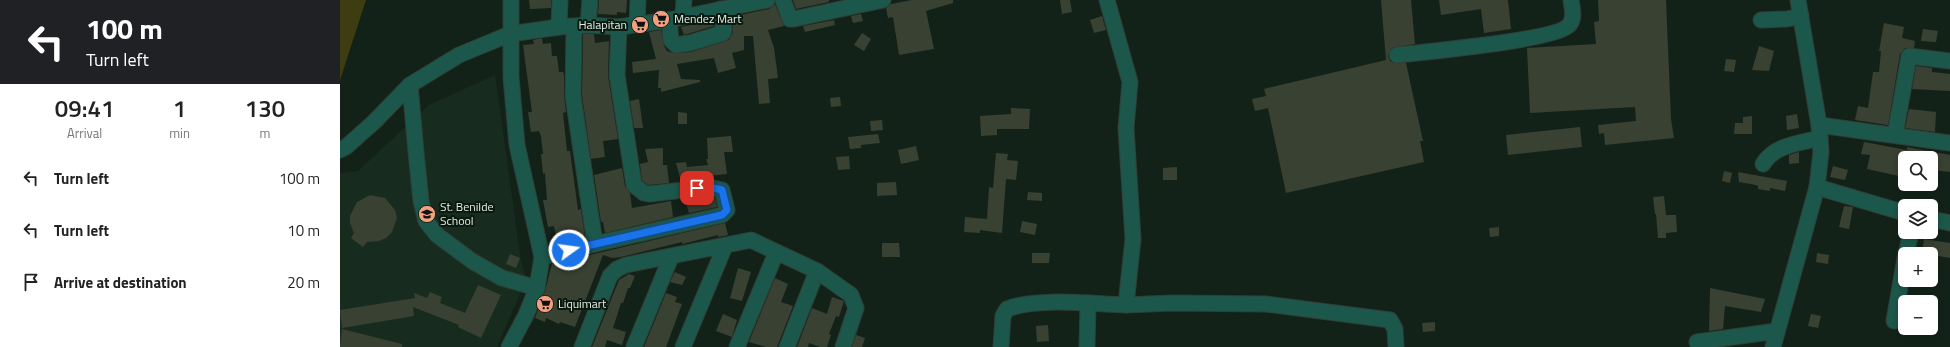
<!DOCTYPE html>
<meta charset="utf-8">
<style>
:root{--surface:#fff;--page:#f2f2f2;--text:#222;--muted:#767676}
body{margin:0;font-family:"Titillium Web",sans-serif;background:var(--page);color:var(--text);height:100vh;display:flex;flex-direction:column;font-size:15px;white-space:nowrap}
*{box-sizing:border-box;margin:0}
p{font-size:13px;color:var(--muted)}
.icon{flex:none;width:22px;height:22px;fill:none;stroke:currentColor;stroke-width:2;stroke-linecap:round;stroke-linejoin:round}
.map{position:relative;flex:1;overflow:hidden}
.side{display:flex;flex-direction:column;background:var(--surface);width:340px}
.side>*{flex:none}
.hud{background:#202124;color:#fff;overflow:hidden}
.buttons{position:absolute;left:1558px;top:151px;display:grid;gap:8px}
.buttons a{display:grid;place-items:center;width:40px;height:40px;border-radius:6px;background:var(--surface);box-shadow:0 2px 6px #0003;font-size:20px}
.pin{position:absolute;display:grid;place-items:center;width:34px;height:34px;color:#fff;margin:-17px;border-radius:8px;box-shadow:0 2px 6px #0006}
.me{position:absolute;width:44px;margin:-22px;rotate:76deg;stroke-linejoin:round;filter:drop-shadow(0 0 3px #0008)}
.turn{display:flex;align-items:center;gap:14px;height:84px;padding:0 20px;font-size:18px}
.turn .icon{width:52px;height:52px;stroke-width:2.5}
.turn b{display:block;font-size:28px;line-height:34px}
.eta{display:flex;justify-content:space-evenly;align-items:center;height:68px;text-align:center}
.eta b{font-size:24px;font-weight:600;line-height:28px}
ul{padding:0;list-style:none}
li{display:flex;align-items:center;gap:12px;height:52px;padding:0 20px}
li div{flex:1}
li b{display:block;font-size:15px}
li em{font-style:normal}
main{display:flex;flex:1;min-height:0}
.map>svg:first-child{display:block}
.built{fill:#172c1e}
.green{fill:#3e3d11}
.building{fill:#394132}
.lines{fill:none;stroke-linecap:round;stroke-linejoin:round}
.minor-casing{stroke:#303f35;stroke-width:17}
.minor{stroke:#1c574b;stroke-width:15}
.route-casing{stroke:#114b97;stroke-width:10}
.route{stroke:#1a73e8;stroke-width:7}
.labels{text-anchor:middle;stroke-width:4;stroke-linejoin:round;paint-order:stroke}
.poi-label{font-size:12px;fill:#e4eee6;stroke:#0a190f;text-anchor:start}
</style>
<main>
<section class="side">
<div class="hud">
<div class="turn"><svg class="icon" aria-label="left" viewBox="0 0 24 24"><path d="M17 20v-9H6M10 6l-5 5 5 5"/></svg><div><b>100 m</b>Turn left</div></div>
</div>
<div class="eta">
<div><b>09:41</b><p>Arrival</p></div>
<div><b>1</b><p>min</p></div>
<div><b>130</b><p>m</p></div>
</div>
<ul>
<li><svg class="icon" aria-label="left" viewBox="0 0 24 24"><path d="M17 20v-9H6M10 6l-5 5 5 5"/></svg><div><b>Turn left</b></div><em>100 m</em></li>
<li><svg class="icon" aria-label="left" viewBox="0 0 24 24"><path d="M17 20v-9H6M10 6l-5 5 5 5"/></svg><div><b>Turn left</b></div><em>10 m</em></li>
<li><svg class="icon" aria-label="arrive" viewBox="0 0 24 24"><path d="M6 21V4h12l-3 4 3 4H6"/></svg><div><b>Arrive at destination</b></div><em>20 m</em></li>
</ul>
</section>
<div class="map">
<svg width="1610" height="347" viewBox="0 0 1610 347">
<rect width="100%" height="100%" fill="#132218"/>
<path class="built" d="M155 75 180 255 186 280 157 347H0V173L18 171 89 105Z"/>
<path class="green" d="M0 0H26L0 80Z"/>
<g class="building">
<path d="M189 0H211V8L190 9Z"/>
<path d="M259 0H287L286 13 277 12V15L258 14Z"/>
<path d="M453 0H489V2L456 9Z"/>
<path d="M572 0H613V3L586 11 594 49 559 55 553 17 548 18 546 8 551 4Z"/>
<path d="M720 0H730L732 12 722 14Z"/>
<path d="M1041 0H1071L1075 44 1052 48 1048 56 1050 61 1054 63H1066L1083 141H1080L1084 162 946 193 928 108 915 111 912 99 926 96 924 89 1046 60Z"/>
<path d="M1099 0H1168L1171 29 1144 33 1141 9 1101 15Z"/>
<path d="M1258 0H1326L1331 119 1334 138 1265 145 1264 133 1259 134 1258 125 1296 121 1295 107 1190 113 1187 48 1256 44 1254 22 1259 21Z"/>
<path d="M435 4 444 26 428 30 434 48 438 78 428 79 430 103 419 104 413 36H404V50L392 53 396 68 378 73 374 58 337 64 341 79 360 80V82L321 92V88H318L319 70 293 73 292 62 316 59 309 32 321 30 324 46 327 51 333 53 351 52 389 40 393 32 391 17 429 9Z"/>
<path d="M521 14 523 21 513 23 511 16Z"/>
<path d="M762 16 766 30 754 33 750 20Z"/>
<path d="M373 20 374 26 344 35 341 27Z"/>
<path d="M494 20 495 25 465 32 463 26Z"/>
<path d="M1544 23 1564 27 1562 38 1575 41 1574 48H1565L1560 54 1548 125 1515 120 1518 106 1528 108 1533 72H1539L1541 51H1539Z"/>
<path d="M1583 29 1598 31 1596 42 1581 41Z"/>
<path d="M522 33 531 39 524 51 514 45Z"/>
<path d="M243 34H254L255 43 269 41 268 76 278 139 263 141 265 157 251 159 242 95Z"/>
<path d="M202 38 203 44 211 43 212 56H217L219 72H223L224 76V96L226 112 223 113 227 151H230L238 210 241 209 245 237 218 244 214 226 208 227 203 200H207L205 173 203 174 201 154H203L201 136 199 131 191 132 188 112H192L183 45 194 44 193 40Z"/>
<path d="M1419 46 1434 51 1429 71 1412 70Z"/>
<path d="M1386 59 1396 60 1394 72 1384 71Z"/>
<path d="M1576 66 1592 68V72L1610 74V91L1572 89Z"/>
<path d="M500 97 501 106 491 107 490 98Z"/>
<path d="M299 99 303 128H294L290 101Z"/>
<path d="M671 108 690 109 689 129H657V135L641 136 640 116 671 114Z"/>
<path d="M1569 109 1596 112 1595 132 1565 128Z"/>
<path d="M338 112 347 113V124H338Z"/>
<path d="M1457 114 1459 128 1447 130 1446 116Z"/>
<path d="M1412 116V134H1394L1395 123H1403V117Z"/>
<path d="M542 120 543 130 531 131 530 121Z"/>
<path d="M1240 127 1242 147 1168 155 1166 135Z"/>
<path d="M538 134 540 143 521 145V148L510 149 508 137Z"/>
<path d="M391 136 393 152H384L387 174 349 178V180L341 181 336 163 346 162 347 167 368 165 366 159H368L367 138Z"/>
<path d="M1524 142 1567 150V147L1610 155V172L1591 170 1593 158H1565V172H1560L1559 176 1527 169 1530 155 1521 154Z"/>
<path d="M576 146 579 160 561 164 558 150Z"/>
<path d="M323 148V165H327L329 183 308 185 302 180 300 164 308 162 305 149Z"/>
<path d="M1459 152V163L1449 164V155Z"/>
<path d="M656 153 668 154 667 160 678 161 676 180 666 179 662 233 640 230V233L624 232 625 217 647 219 649 187 653 188Z"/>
<path d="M509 156 510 169 498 170 496 157Z"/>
<path d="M1493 166 1508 170 1505 180 1490 177Z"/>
<path d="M837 167V180H823V168Z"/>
<path d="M282 168 285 186 290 193 292 208 331 201 333 217 265 233 263 222H261L254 175Z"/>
<path d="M1384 171 1392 173 1390 183 1382 181Z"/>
<path d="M1398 172 1447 181 1445 191 1430 188V191L1418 189V186L1416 185 1399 182Z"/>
<path d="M556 182 557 195 537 196V183Z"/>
<path d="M688 192 702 193V201L687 200Z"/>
<path d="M30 195 45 198 55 210 57 218 52 232 46 238 39 241 27 242 23 247 11 238 14 233 10 223V216L17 202Z"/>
<path d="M368 196 375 198 377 207 349 213 345 199Z"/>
<path d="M1324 196 1326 215H1336L1337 232 1326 233V238H1318L1316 214H1315L1313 197Z"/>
<path d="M1504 206 1513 207 1509 229 1499 227Z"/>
<path d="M682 221 697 224 695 235 680 232Z"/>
<path d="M385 223 388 235 378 237V235L342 244V242L281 257 272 258 263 255 235 327 220 322 219 324 206 318 205 322 195 318 205 291 212 264Z"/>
<path d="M1159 227V236L1150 237 1149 228Z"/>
<path d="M1584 239 1610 243V258L1582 253Z"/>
<path d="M542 243H559L560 257H542Z"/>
<path d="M692 253H710L709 263H692Z"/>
<path d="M1477 253 1489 255 1488 264 1476 262Z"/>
<path d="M170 254 180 258 176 268 166 264Z"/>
<path d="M398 268 411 272 402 301 390 298Z"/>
<path d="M335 272 346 277 342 285 330 282Z"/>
<path d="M289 274 295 276 290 288H288L283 303H281L273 328 286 332 282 345 267 340 265 347H252L279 280Z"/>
<path d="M435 278 448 284 441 302 453 306 437 347H426L409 342Z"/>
<path d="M138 285 161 295 141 338 118 327 119 325 73 307 74 316 2 328 0 310 75 298 74 293 87 298 90 292 102 297 100 303 125 313Z"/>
<path d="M1370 288 1425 299 1421 312 1385 306 1383 329 1369 331Z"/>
<path d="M326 293 337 297 335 302 342 304 326 347H304Z"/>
<path d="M492 297 504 301 499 317 496 316 489 334 491 335 487 347H480L469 343 468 347H457L472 308 487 314Z"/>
<path d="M383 314 397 320 392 337 376 331Z"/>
<path d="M1471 314 1481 316 1478 328 1468 326Z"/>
<path d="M1095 322V331L1083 332 1082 323Z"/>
<path d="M708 325 709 341 697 342 696 326Z"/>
<path d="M2 329 62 344V347H0Z"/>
<path d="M516 335 525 338 522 347H512Z"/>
</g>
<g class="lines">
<defs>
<g id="minor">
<path d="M443 0 450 19H454L543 0"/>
<path d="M343 16 344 0"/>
<path d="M329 20 331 40 336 45 350 43 383 33 384 30 380 9"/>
<path d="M1421 20 1447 19 1461 16"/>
<path d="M297 24 298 0"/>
<path d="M248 25 250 0"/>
<path d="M219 27 220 0"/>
<path d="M234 27 233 96 255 244 382 215 387 210 382 190 369 187 309 194 304 193 294 185 277 75 279 27"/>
<path d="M1057 55C1083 52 1220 40 1230 24 1235 17 1232 8 1231 0"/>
<path d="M70 85 76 152 81 201 86 221 97 235 132 261 162 278 197 288"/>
<path d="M1479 125 1610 143"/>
<path d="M1555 135 1569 56 1610 61"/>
<path d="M0 150 6 147 34 122 70 85 119 55 170 34 219 27 248 25 279 27 329 20 427 0"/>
<path d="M1423 164C1434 145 1460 143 1480 138"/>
<path d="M1477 187 1565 213"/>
<path d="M1591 219 1610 223"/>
<path d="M1566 254 1571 232"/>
<path d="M202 257 255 244"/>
<path d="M786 305 832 303 926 304 1050 320 1055 329 1056 347"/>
<path d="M1554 321 1565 258"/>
<path d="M1357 342 1437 331"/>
<path d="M169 347 186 315 197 288 202 257 177 145 171 77V0"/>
<path d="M242 347 270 276 277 269 286 265 411 240 477 271 511 295 516 308 503 347"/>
<path d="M294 347 331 257"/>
<path d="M343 347 385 246"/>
<path d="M397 347 436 253"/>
<path d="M447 347 477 271"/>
<path d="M661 347 663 316 667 309C698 297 752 304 786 305L793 239 786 128 790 82 767 0"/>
<path d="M747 347 748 303"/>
<path d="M1433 347 1477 187 1481 152 1479 125 1458 0"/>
</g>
</defs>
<use href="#minor" class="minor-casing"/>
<use href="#minor" class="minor"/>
</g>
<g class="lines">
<defs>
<path id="route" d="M229 250 382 215 387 210 382 190 369 187 357 188"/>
</defs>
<use href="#route" class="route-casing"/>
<use href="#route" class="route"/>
</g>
<defs>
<symbol id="supermarket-disc" viewBox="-11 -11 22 22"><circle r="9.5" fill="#f3a081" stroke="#0a190f"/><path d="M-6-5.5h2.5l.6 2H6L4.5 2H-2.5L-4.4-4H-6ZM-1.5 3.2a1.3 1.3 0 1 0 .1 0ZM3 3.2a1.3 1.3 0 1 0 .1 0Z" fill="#111"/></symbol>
<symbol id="school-disc" viewBox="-11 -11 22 22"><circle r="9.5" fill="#f3a081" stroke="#0a190f"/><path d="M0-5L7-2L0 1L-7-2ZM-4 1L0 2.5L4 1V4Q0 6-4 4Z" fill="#111"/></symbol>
</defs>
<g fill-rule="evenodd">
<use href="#supermarket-disc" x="311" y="9" width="20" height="20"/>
<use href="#supermarket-disc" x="290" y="15" width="20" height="20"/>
<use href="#school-disc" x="77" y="204" width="20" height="20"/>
<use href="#supermarket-disc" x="195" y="294" width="20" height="20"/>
</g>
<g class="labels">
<g class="poi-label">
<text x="334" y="23">Mendez Mart</text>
<text x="287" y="29" text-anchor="end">Halapitan</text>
<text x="100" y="211">St. Benilde<tspan x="100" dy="14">School</tspan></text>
<text x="218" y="308">Liquimart</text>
</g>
</g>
</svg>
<div class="buttons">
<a><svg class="icon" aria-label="search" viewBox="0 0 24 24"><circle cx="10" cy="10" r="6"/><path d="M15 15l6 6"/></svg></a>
<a><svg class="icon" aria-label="layers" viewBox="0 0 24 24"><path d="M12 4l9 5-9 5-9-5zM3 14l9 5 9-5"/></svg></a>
<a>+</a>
<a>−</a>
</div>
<div class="pin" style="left:357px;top:188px;background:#d93025"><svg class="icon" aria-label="arrive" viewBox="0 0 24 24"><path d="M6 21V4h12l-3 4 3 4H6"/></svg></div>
<svg class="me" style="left:229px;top:250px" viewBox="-20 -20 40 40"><circle r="17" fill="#1a73e8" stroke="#fff" stroke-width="3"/><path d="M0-11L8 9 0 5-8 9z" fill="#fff"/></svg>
</div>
</main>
